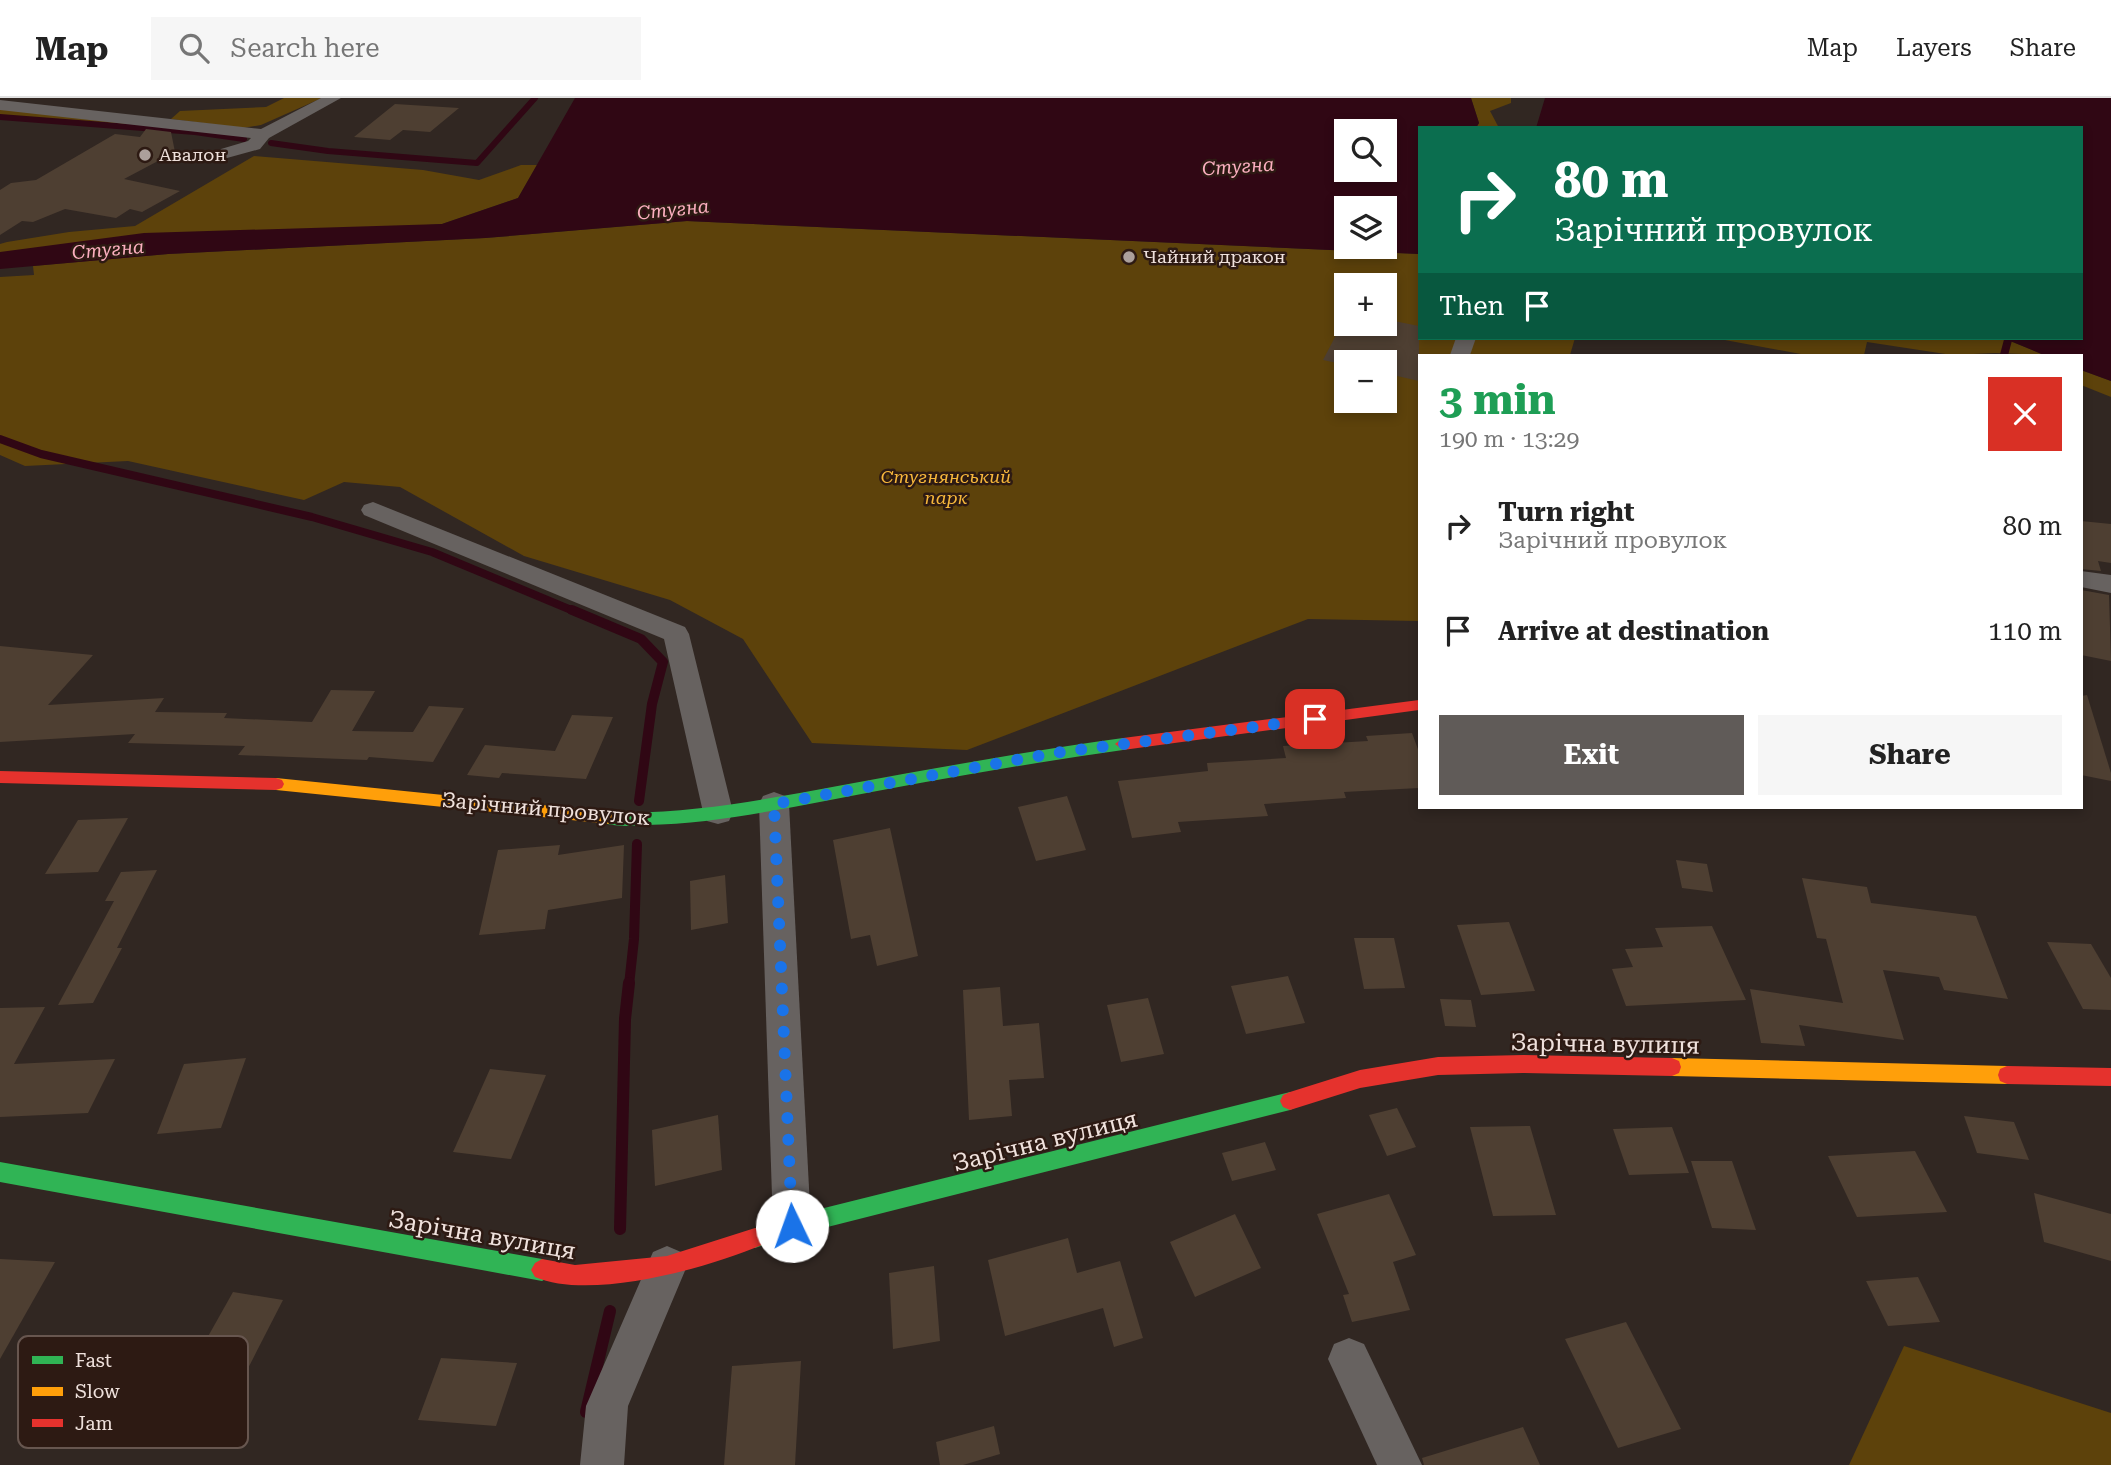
<!DOCTYPE html>
<meta charset="utf-8">
<style>
:root{--surface:#fff;--page:#f6f6f6;--text:#222;--muted:#767676;--line:#e0e0e0;--accent:#605b58}
body{margin:0;font-family:"Roboto Serif",serif;background:var(--page);color:var(--text);height:100vh;display:flex;flex-direction:column;font-size:26px;white-space:nowrap}
*{box-sizing:border-box;margin:0}
p{font-size:23px;color:var(--muted)}
.icon{flex:none;width:38px;height:38px;fill:none;stroke:currentColor;stroke-width:2;stroke-linecap:round;stroke-linejoin:round}
.map{position:relative;flex:1;overflow:hidden}
.drawer{position:absolute;left:1418px;top:256px;width:665px;height:455px;display:flex;flex-direction:column;background:var(--surface);border-radius:0px;box-shadow:0 4px 10px #0003}
.drawer>*{flex:none}
.banner{position:absolute;left:1418px;top:28px;width:665px;height:214px;border-radius:0px;box-shadow:0 4px 10px #0003;background:#0b6e4f;color:#fff;overflow:hidden}
.fabs{position:absolute;left:1334px;top:21px;display:grid;gap:14px}
.fabs a{display:grid;place-items:center;width:63px;height:63px;border-radius:0px;background:var(--surface);box-shadow:0 4px 10px #0003;font-size:35px}
.pin{position:absolute;display:grid;place-items:center;width:60px;height:60px;color:#fff;margin:-30px;border-radius:14px;box-shadow:0 4px 10px #0006}
.me{position:absolute;width:77px;margin:-38px;rotate:357deg;stroke-linejoin:round;filter:drop-shadow(0 0 5px #0008)}
.turn{display:flex;align-items:center;gap:24px;height:147px;padding:0 21px;font-size:32px}
.turn .icon{width:91px;height:91px;stroke-width:2.5}
.turn b{display:block;font-size:49px;line-height:60px}
.then{display:flex;align-items:center;height:66px;padding:0 21px;background:#0003;gap:14px;font-size:26px}
.round{display:grid;place-items:center;flex:none;width:74px;height:74px;border-radius:0px;background:var(--page)}
.summary{display:flex;align-items:center;justify-content:space-between;height:119px;padding:0 21px}
h1{font-size:42px;font-weight:700;line-height:52px;color:#1e9e55}
.button{display:flex;gap:14px;margin-top:auto;padding:14px 21px}
.button a{flex:1;height:80px;border-radius:0px;background:var(--accent);color:#fff;font-size:28px;font-weight:700;line-height:80px;text-align:center}
.button a+a{background:var(--page);color:var(--text)}
ul{padding:0;list-style:none}
li{display:flex;align-items:center;gap:21px;height:105px;padding:0 21px}
li div{flex:1}
li b{display:block;font-size:26px}
li em{font-style:normal}
header{display:flex;align-items:center;gap:42px;box-sizing:border-box;height:98px;padding:0 35px;background:var(--surface);border-bottom:2px solid var(--line)}
header strong{font-size:33px}
nav{display:flex;gap:38px;margin-inline-start:auto;font-size:24px}
.search{width:490px;height:63px;background:var(--page);display:flex;align-items:center;gap:18px;box-sizing:border-box;padding:0 24px;border-radius:0px;color:var(--muted);font-size:26px}
.map>svg:first-child{display:block}
.green{fill:#5d420b;fill-rule:evenodd}
.water{fill:#300714;fill-rule:evenodd}
.lines{fill:none;stroke-linecap:round;stroke-linejoin:round}
.stream-far3{stroke:#300714;stroke-width:6}
.stream-far2{stroke:#300714;stroke-width:8}
.stream-far1{stroke:#300714;stroke-width:10}
.stream{stroke:#300714;stroke-width:12}
.building{fill:#4e3f32}
.street{fill:#676260;fill-rule:evenodd}
.fast{fill:#30b455;fill-rule:evenodd}
.slow{fill:#ff9f0a;fill-rule:evenodd}
.jam{fill:#e5322d;fill-rule:evenodd}
.route{stroke:#1a73e8;stroke-width:12;stroke-dasharray:0 21.6}
.poi-dot{fill:#aca09b;stroke:#2d1a13;stroke-width:2.5}
.labels{text-anchor:middle;stroke-width:5;stroke-linejoin:round;paint-order:stroke}
.far-poi-label{font-size:18px;fill:#efe1dc;stroke:#2d1a13;text-anchor:start}
.far-park-label{font-size:18px;font-style:italic;fill:#f7b73b;stroke:#2d1a13}
.far-water-label{font-size:19px;font-style:italic;fill:#fbafbf;stroke:#2d1a13}
.street-label{font-size:21px;fill:#efe1dc;stroke:#2d1a13}
.near-street-label{font-size:24px;fill:#efe1dc;stroke:#2d1a13}
.key{fill:#2d1a13;stroke:#67564f;stroke-width:2}
.key-label{font-size:19px;fill:#efe1dc}
</style>
<header>
<strong>Map</strong>
<div class="search"><svg class="icon" aria-label="search" viewBox="0 0 24 24"><circle cx="10" cy="10" r="6"/><path d="M15 15l6 6"/></svg>Search here</div>
<nav><a>Map</a><a>Layers</a><a>Share</a></nav>
</header>
<div class="map">
<svg width="2111" height="1367" viewBox="0 0 2111 1367">
<rect width="100%" height="100%" fill="#312722"/>
<g class="green">
<path d="M284 0H322L261 27 243 30 171 21 180 13 266 9Z"/>
<path d="M1471 0H1511V5L1490 13 1499 30H1476L1479 25Z"/>
<path d="M0 11 129 24 122 28 0 17Z"/>
<path d="M254 58 423 72 479 82 521 67H537L518 100 442 126 0 156V146L7 144 69 134 135 128Z"/>
<path d="M687 123 1419 156V240H1575L1570 257H1419V523L1308 521 967 652 812 645 743 541 670 502 524 458 400 389 344 384 304 402 128 363 25 368 0 357V179L34 177 33 168 168 156 485 140ZM1346 187H1384V226H1346ZM1346 264H1384V303H1346Z"/>
<path d="M1714 240H2003L2044 257 1995 255 1952 257 1867 244 1864 257H1806Z"/>
<path d="M2081 272 2111 283V299L2081 287Z"/>
<path d="M1904 1248 2111 1315V1367H1849Z"/>
</g>
<g class="water">
<path d="M575 0H1471L1479 25 1476 30H1419V156L687 123 485 140 168 156 0 171V154L144 135 442 126 518 100ZM1346 33H1384V72H1346ZM1346 110H1384V149H1346Z"/>
<path d="M1545 0H2111V283L2081 272V257H2044L2003 240H2081V30H1536Z"/>
</g>
<g class="lines">
<g class="stream-far3">
<path d="M0 19 195 34 244 41"/>
<path d="M271 45 328 53 477 65 535 0"/>
</g>
<g class="stream-far2">
<path d="M2004 257 2008 242"/>
<path d="M0 341 41 356 312 419 432 454 576 514"/>
</g>
<g class="stream-far1">
<path d="M572 512 641 541 663 564 652 606 639 703"/>
<path d="M629 887 634 841 637 746"/>
</g>
<g class="stream">
<path d="M620 1131 625 921 629 885"/>
<path d="M586 1314 610 1213"/>
</g>
</g>
<g class="building">
<path d="M395 6 459 10 430 34 403 32 390 42 354 39Z"/>
<path d="M146 31 171 34 175 54 124 81 180 93 142 114 130 111 116 120 65 111 33 124 22 123 0 137V92L11 85 36 82 115 36 140 39Z"/>
<path d="M1346 218V226H1384V221L1419 228V283L1384 275V264H1346V267L1323 262Z"/>
<path d="M2081 423 2111 426V465L2098 463 2101 473 2081 471Z"/>
<path d="M2081 492 2109 497 2111 563 2081 557Z"/>
<path d="M0 548 93 557 48 607 164 600 155 614 227 615 224 620 312 624 331 592 375 593 352 633 413 634 429 608 464 610 433 664 369 659 367 662 238 657 245 648 128 645 135 636 0 644Z"/>
<path d="M2087 597 2111 675V683L2081 677V598Z"/>
<path d="M572 617 613 619 586 681 502 675 499 680 467 677 485 647 555 653Z"/>
<path d="M1412 635 1419 654V690L1344 694 1346 700 1264 706 1268 718 1178 724 1181 734 1132 740 1118 683 1208 673 1207 665 1286 660 1283 648 1368 643 1366 638Z"/>
<path d="M1067 698 1086 752 1036 763 1018 709Z"/>
<path d="M128 720 98 774 45 776 78 722Z"/>
<path d="M890 730 918 858 877 868 870 837 851 841 833 742Z"/>
<path d="M560 747 558 757 624 747 622 800 548 812 545 831 479 837 498 752Z"/>
<path d="M1676 762 1707 766 1713 794 1682 790Z"/>
<path d="M157 772 117 850H122L93 905 58 907 114 803H105L121 774Z"/>
<path d="M725 777 728 825 691 832 690 783Z"/>
<path d="M1802 780 1867 789 1871 805 1976 818 2008 901 1944 892 1939 879 1883 872 1904 942 1799 927 1805 948 1761 945 1750 891 1843 905 1826 841 1817 840Z"/>
<path d="M1509 824 1535 893 1481 897 1457 827Z"/>
<path d="M1712 828 1746 902 1626 908 1612 871 1633 869 1625 851 1663 849 1655 830Z"/>
<path d="M1354 840H1394L1405 890 1364 891Z"/>
<path d="M2047 844 2091 846 2111 880V912L2083 911Z"/>
<path d="M1288 878 1305 925 1246 936 1231 888Z"/>
<path d="M1000 889 1003 928 1039 925 1044 980 1009 982 1012 1018 969 1022 963 892Z"/>
<path d="M1148 900 1164 956 1121 964 1107 907Z"/>
<path d="M1440 901 1471 902 1476 929 1445 928Z"/>
<path d="M45 909 14 966 115 961 88 1015 0 1019V910Z"/>
<path d="M246 960 221 1030 157 1036 184 966Z"/>
<path d="M490 971 546 977 511 1061 453 1054Z"/>
<path d="M1397 1010 1416 1049 1387 1058 1369 1017Z"/>
<path d="M718 1017 722 1072 655 1088 652 1032Z"/>
<path d="M1964 1018 2014 1024 2029 1062 1977 1055Z"/>
<path d="M1530 1028 1556 1117 1493 1118 1470 1029Z"/>
<path d="M1672 1029 1689 1075 1629 1077 1613 1031Z"/>
<path d="M1265 1044 1276 1072 1232 1083 1222 1055Z"/>
<path d="M1915 1053 1947 1114 1857 1119 1828 1058Z"/>
<path d="M1691 1063H1732L1756 1132 1712 1130Z"/>
<path d="M2034 1095 2111 1116V1163L2044 1144Z"/>
<path d="M1389 1096 1416 1157 1393 1164 1410 1212 1352 1224 1343 1197 1349 1196 1317 1116Z"/>
<path d="M1235 1116 1261 1170 1195 1199 1170 1144Z"/>
<path d="M1068 1140 1077 1175 1120 1163 1143 1240 1114 1249 1103 1210 1005 1238 988 1162Z"/>
<path d="M0 1161 55 1164 0 1261Z"/>
<path d="M934 1168 940 1243 893 1251 889 1175Z"/>
<path d="M1918 1179 1940 1224 1888 1228 1866 1183Z"/>
<path d="M233 1194 283 1202 241 1284 188 1274Z"/>
<path d="M1626 1224 1681 1331 1618 1350 1565 1241Z"/>
<path d="M441 1260 517 1265 496 1328 418 1322Z"/>
<path d="M801 1263 795 1367H724L732 1268Z"/>
<path d="M994 1328 1000 1356 963 1367H940L936 1344Z"/>
<path d="M1523 1329 1540 1367H1424L1422 1360Z"/>
</g>
<g class="lines">
<g class="street">
<path d="M321 0H341L269 40 260 51 227 60 221 59 219 55 221 51 248 43 251 40 0 12V2L261 31Z"/>
<path d="M1456 240H1476L1470 257H1450Z"/>
<path d="M373 404 685 529 689 536 733 714 729 723 718 726 707 723 703 714 664 541 364 417 361 412 364 407Z"/>
<path d="M2081 473 2111 477V495L2081 489Z"/>
<path d="M774 694 785 698 789 706 811 1128 806 1142 792 1147 778 1142 773 1128 759 706 763 698Z"/>
<path d="M667 1148 681 1154 687 1168 628 1308 624 1367H580L586 1308 653 1154Z"/>
<path d="M1349 1240 1364 1246 1422 1367H1377L1328 1261 1334 1246Z"/>
</g>
<g class="fast">
<path d="M1123 640 1131 646 1123 652C1023 666 924 684 825 703 766 714 707 726 646 727 633 728 617 729 604 725L602 720 604 715 610 714C689 717 766 701 843 687 936 670 1029 653 1123 640Z"/>
<path d="M1290 994 1297 997 1300 1003 1297 1009 1290 1012 792 1138 755 1150 748 1147 745 1140 748 1133 792 1118Z"/>
<path d="M0 1064 542 1161 549 1165 553 1172 549 1179 542 1183 0 1084Z"/>
</g>
<g class="slow">
<path d="M276 680 610 714 616 715 618 720 616 725 610 726 276 692 270 690 268 686 270 682Z"/>
<path d="M1672 960 2007 968 2014 971 2016 977 2014 983 2007 986 1672 978 1665 975 1663 969 1665 963Z"/>
</g>
<g class="jam">
<path d="M1419 602V612L1123 652 1115 646 1123 640Z"/>
<path d="M0 673 276 680 282 682 284 686 282 690 276 692 0 685Z"/>
<path d="M1523 957 1672 960 1679 963 1681 969 1679 975 1672 978 1523 975 1438 977 1360 990 1290 1012 1283 1009 1280 1003 1283 997 1290 994 1360 972 1438 959Z"/>
<path d="M2007 968 2111 970V988L2007 986 2000 983 1998 977 2000 971Z"/>
<path d="M755 1130 762 1133 765 1140 762 1147C707 1170 591 1203 535 1179L531 1172 535 1165 542 1161 575 1167 667 1158Z"/>
</g>
</g>
<g class="lines">
<path class="route" d="M792 1128 774 706 1055 655 1315 621"/>
</g>
<g class="poi-dot">
<circle cx="145" cy="57" r="7"/>
<circle cx="1129" cy="159" r="7"/>
</g>
<g class="labels">
<g class="far-poi-label">
<text x="159" y="63">Авалон</text>
<text x="1143" y="165">Чайний дракон</text>
</g>
<g class="far-park-label">
<text x="946" y="385">Стугнянський<tspan x="946" dy="21">парк</tspan></text>
</g>
<g class="far-water-label">
<text transform="translate(1238 68) rotate(-4)" y="7">Стугна</text>
<text transform="translate(673 111) rotate(-6)" y="7">Стугна</text>
<text transform="translate(108 151) rotate(-5)" y="7">Стугна</text>
</g>
<g class="street-label">
<text transform="translate(546 711) rotate(5)" y="7">Зарічний провулок</text>
</g>
<g class="near-street-label">
<text transform="translate(1605 946) rotate(1)" y="8">Зарічна вулиця</text>
<text transform="translate(1045 1043) rotate(-14)" y="8">Зарічна вулиця</text>
<text transform="translate(482 1137) rotate(10)" y="8">Зарічна вулиця</text>
</g>
</g>
<rect x="18" y="1238" width="230" height="112" rx="10" class="key"/>
<rect x="32" y="1258" width="31" height="8" fill="#30b455"/>
<rect x="32" y="1289" width="31" height="9" fill="#ff9f0a"/>
<rect x="32" y="1321" width="31" height="8" fill="#e5322d"/>
<g class="key-label">
<text x="75" y="1269">Fast</text>
<text x="75" y="1300">Slow</text>
<text x="75" y="1332">Jam</text>
</g>
</svg>
<div class="fabs">
<a><svg class="icon" aria-label="search" viewBox="0 0 24 24"><circle cx="10" cy="10" r="6"/><path d="M15 15l6 6"/></svg></a>
<a><svg class="icon" aria-label="layers" viewBox="0 0 24 24"><path d="M12 4l9 5-9 5-9-5zM3 14l9 5 9-5"/></svg></a>
<a>+</a>
<a>−</a>
</div>
<div class="pin" style="left:1315px;top:621px;background:#d93025"><svg class="icon" aria-label="arrive" viewBox="0 0 24 24"><path d="M6 21V4h12l-3 4 3 4H6"/></svg></div>
<svg class="me" style="left:792px;top:1128px" viewBox="-20 -20 40 40"><circle r="19" fill="#fff"/><path d="M0-13L10 11 0 6-10 11z" fill="#1a73e8"/></svg>
<div class="banner">
<div class="turn"><svg class="icon" aria-label="right" viewBox="0 0 24 24"><path d="M7 20v-9h11M14 6l5 5-5 5"/></svg><div><b>80 m</b>Зарічний провулок</div></div>
<div class="then">Then<svg class="icon" aria-label="arrive" viewBox="0 0 24 24"><path d="M6 21V4h12l-3 4 3 4H6"/></svg></div>
</div>
<section class="drawer">
<div class="summary"><div><h1>3 min</h1><p>190 m · 13:29</p></div><a class="round" style="background:#d93025;color:#fff"><svg class="icon" aria-label="close" viewBox="0 0 24 24"><path d="M6 6l12 12M18 6L6 18"/></svg></a></div>
<ul>
<li><svg class="icon" aria-label="right" viewBox="0 0 24 24"><path d="M7 20v-9h11M14 6l5 5-5 5"/></svg><div><b>Turn right</b><p>Зарічний провулок</p></div><em>80 m</em></li>
<li><svg class="icon" aria-label="arrive" viewBox="0 0 24 24"><path d="M6 21V4h12l-3 4 3 4H6"/></svg><div><b>Arrive at destination</b></div><em>110 m</em></li>
</ul>
<div class="button"><a>Exit</a><a>Share</a></div>
</section>
</div>
